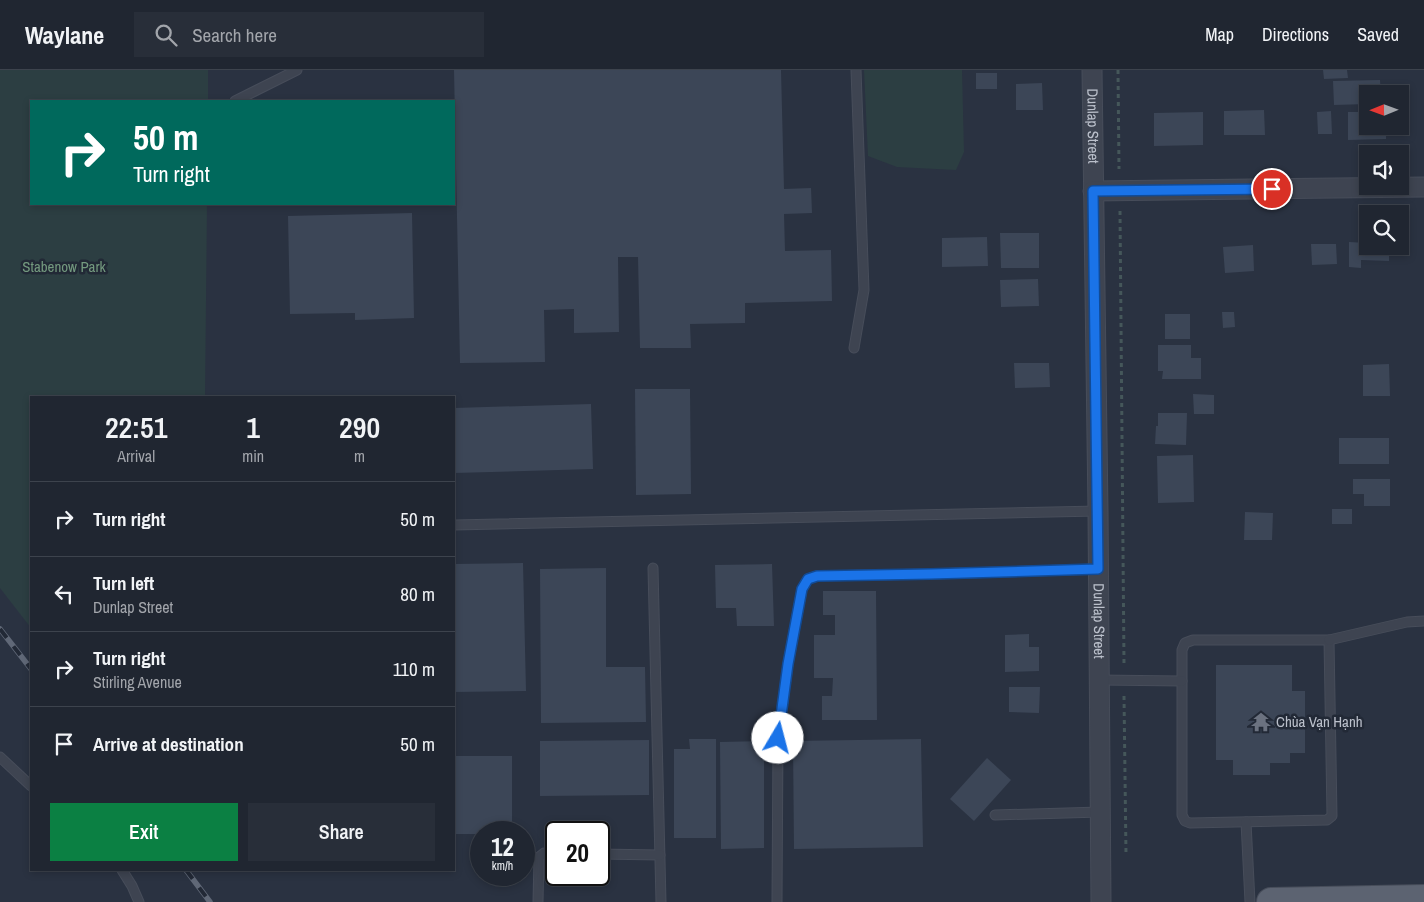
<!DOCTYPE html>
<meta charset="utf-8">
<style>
:root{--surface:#202631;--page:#282e39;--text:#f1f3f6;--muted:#a2a5ab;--line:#3d434d;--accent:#0b8043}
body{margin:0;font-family:"Archivo Narrow",sans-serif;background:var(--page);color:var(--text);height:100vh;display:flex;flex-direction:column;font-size:19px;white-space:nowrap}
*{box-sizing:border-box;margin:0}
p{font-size:16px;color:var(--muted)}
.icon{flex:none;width:28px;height:28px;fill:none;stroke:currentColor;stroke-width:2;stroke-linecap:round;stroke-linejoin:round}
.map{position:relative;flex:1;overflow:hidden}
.sheet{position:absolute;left:30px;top:326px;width:425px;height:475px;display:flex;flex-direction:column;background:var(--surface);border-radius:0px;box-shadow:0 2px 8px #0003,0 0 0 1px var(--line)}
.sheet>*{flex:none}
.top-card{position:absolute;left:30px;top:30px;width:425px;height:105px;border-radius:0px;box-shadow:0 2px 8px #0003,0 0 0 1px var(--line);background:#00695c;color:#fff;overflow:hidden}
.needle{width:32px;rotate:269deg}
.controls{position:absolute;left:1359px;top:15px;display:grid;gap:10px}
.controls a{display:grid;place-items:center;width:50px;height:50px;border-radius:0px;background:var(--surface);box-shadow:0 2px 8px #0003,0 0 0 1px var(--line);font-size:25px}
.speed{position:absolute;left:470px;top:751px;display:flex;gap:10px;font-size:25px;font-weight:700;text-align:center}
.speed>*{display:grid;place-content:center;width:65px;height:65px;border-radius:50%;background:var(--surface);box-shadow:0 2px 8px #0003,0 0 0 1px var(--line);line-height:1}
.speed small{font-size:12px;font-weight:400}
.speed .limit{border:2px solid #111;border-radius:8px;background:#fff;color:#111}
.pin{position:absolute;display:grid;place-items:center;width:42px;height:42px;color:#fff;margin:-21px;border:2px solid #fff;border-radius:50%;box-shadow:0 1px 5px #0007}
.me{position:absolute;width:55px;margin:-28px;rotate:8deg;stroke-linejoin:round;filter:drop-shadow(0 0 4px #0008)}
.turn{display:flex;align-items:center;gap:18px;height:105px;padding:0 20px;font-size:22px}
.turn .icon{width:65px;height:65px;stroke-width:2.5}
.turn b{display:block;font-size:35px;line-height:42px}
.eta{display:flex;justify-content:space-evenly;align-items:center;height:85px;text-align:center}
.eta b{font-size:30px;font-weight:600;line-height:35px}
.button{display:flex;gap:10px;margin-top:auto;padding:10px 20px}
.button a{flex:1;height:58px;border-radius:0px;background:var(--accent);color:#fff;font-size:20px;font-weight:600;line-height:58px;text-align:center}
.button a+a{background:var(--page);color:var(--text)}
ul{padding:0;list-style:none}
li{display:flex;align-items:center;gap:15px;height:75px;padding:0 20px;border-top:1px solid var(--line)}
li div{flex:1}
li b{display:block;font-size:19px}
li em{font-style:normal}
header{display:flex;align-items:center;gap:30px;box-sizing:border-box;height:70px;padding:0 25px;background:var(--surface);border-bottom:1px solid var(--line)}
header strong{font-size:24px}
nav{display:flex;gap:28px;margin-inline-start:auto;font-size:18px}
.search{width:350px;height:45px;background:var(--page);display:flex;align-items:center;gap:12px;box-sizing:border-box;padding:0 18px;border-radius:0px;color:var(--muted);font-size:19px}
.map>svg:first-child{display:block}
.green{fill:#2c3e42}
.building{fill:#3c4657}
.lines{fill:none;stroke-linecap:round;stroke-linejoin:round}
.service-casing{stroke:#474d5a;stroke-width:11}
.minor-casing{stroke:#474d5a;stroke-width:21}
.primary-casing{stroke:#474d5a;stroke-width:30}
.path{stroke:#45575a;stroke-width:3;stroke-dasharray:4 4;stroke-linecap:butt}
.service{stroke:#3e4451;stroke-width:9}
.minor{stroke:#3e4451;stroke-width:19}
.primary{stroke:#5c6371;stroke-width:28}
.rail-casing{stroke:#606877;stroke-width:5.5}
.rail{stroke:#222936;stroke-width:4;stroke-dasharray:11;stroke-linecap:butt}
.route-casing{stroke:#114b97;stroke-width:12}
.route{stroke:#1a73e8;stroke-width:9}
.labels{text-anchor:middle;stroke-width:5;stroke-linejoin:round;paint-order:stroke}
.street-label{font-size:15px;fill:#bbc0cb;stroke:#222936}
.park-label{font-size:15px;fill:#749a7f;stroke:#222936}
.poi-label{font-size:15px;fill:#bbc0cb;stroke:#222936;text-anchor:start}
</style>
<header>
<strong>Waylane</strong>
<div class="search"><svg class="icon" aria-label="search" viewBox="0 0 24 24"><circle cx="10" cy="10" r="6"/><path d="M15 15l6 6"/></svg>Search here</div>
<nav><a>Map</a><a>Directions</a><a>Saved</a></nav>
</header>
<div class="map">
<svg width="1424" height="832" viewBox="0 0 1424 832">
<rect width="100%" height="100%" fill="#2a3241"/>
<g class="green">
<path d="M0 0H208V31H31V134H207L205 327 31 328V558L0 518Z"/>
<path d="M864 0H962L964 82 956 100 897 97 868 86Z"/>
</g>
<g class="building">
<path d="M454 0H781L784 119 811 118 812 143 784 144 785 181 831 180 832 231 745 233V253L690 254 691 278H640L638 187H618L619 262 574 263V239L544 240 545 292 460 293Z"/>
<path d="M1323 0H1347L1348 8 1324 9Z"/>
<rect x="976" y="3" width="21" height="16"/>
<path d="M1380 10 1381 24H1368V34L1334 35 1333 11Z"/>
<path d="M1042 13 1043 40H1016V14Z"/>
<path d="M1264 40 1265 65H1224V41Z"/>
<path d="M1331 41 1332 64H1318L1317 42Z"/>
<path d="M1203 42V75L1154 76V43Z"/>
<path d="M1348 42H1368V56H1386V69L1348 70Z"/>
<path d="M412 143 414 248 355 250V243L290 244 288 146Z"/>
<path d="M1000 163H1039V198H1001Z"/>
<path d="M987 167 988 196 942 197V168Z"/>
<path d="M1349 172 1368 173V176H1389V191L1361 190V198L1349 197Z"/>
<path d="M1311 174H1336L1337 194 1312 195Z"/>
<path d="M1253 175 1254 201 1225 203 1223 177Z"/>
<path d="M1038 209 1039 236 1001 237 1000 210Z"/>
<path d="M1222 242H1234L1235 257 1223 258Z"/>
<rect x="1165" y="244" width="25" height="25"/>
<path d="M1158 275H1191V288H1201V309H1162L1163 301H1158Z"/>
<path d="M1014 293H1049L1050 317 1015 318Z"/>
<path d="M1389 294 1390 326H1363V295Z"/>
<path d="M635 319H690L691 424 636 425Z"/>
<path d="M1193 324 1214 325V344H1194Z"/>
<path d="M591 334 593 399 454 403V338Z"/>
<path d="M1158 343H1187L1186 375 1155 374 1156 356H1158Z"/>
<rect x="1339" y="368" width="50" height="26"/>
<path d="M1193 385 1194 432 1158 433 1157 386Z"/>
<path d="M1353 409H1390V436H1364V424H1353Z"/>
<rect x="1332" y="439" width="20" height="15"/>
<path d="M1245 442 1273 443 1272 470H1244Z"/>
<path d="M523 493 526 621 454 622V494Z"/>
<path d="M772 494 774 556H737L736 538H716L715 495Z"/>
<path d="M606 498V597H645L646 652 541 653 540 499Z"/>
<path d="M823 521H876L877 650H822V626H832L833 608H814V565H835V545H823Z"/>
<path d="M1029 564V577H1039V601L1005 602V565Z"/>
<path d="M1216 595H1292V621H1305V683H1290V693H1270V705H1233V690H1216Z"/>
<path d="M1009 617H1040L1039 643 1009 642Z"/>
<path d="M689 669H716V768H674V679H690Z"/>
<path d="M921 669 923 777 794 779 793 671Z"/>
<path d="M649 670V725L540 726V671Z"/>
<path d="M764 671V778L721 779 720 672Z"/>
<path d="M454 686H512V762H481V764H454Z"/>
<path d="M987 688 1011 710 974 751 950 729Z"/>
</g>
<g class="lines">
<defs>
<g id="service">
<path d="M235 31 297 0"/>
<path d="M854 278 864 220 856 0"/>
<path d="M454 455 1098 441"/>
<path d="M653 498 661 832"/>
<path d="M1193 570H1329L1332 746 1327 750 1190 753 1185 751 1182 745V580L1185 573Z"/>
<path d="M1329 570 1407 552 1424 551"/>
<path d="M1099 610 1182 611"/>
<path d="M0 687 31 716"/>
<path d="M995 745 1100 742"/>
<path d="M1246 752 1250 832"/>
<path d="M599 784 660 785"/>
<path d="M122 800 132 816 139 832"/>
<path d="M538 832 539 787 544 783H556"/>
<path d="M777 832 778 668 788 594 802 519 808 509 817 506 930 504 1098 499"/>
</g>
<g id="minor">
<path id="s1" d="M1092 0 1098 441 1101 832"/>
<path d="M1093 121 1424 117"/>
</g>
<path id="primary" d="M1271 832 1424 829"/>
</defs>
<use href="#service" class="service-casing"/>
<use href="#minor" class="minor-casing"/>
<use href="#primary" class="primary-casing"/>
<g class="path">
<path d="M1118 0 1119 99"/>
<path d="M1120 141 1124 594"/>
<path d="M1124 626 1126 785"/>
</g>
<use href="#service" class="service"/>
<use href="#minor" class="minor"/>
<use href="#primary" class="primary"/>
<defs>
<g id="rail">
<path d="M0 559 31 599"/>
<path d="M186 800 210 832"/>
</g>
</defs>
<use href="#rail" class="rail-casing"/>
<use href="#rail" class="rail"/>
</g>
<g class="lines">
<defs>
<path id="route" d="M778 668 788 594 802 519 808 509 817 506 930 504 1098 499 1093 121 1272 119"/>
</defs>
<use href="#route" class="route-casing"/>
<use href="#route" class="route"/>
</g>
<defs>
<symbol id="temple-bare" viewBox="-9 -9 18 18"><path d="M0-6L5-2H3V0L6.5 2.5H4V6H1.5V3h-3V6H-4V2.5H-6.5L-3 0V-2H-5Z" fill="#6b7280" stroke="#222936" stroke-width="2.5" paint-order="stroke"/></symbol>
</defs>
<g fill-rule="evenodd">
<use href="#temple-bare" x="1247" y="638" width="28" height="28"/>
</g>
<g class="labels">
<g class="street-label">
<text dy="5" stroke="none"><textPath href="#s1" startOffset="56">Dunlap Street</textPath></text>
<text dy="5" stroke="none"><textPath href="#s1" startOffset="551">Dunlap Street</textPath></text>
</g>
<g class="park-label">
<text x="64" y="202">Stabenow Park</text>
</g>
<g class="poi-label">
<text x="1276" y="657">Chùa Vạn Hạnh</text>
</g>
</g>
</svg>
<div class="controls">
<a><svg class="needle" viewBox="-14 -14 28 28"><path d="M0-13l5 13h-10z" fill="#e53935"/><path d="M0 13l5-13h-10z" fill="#a2a5ab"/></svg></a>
<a><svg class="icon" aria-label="sound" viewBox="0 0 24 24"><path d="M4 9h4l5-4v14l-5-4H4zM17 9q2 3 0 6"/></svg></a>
<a><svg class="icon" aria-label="search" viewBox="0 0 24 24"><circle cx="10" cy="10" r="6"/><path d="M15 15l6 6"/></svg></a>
</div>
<div class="speed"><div>12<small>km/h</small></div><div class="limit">20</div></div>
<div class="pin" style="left:1272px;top:119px;background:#d93025"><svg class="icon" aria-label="arrive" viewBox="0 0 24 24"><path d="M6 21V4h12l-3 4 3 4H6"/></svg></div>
<svg class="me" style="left:778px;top:668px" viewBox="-20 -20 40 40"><circle r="19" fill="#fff"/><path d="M0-13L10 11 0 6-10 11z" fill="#1a73e8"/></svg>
<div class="top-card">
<div class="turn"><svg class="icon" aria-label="right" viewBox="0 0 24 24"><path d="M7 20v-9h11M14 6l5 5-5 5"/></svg><div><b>50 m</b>Turn right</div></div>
</div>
<section class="sheet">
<div class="eta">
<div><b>22:51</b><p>Arrival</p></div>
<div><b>1</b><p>min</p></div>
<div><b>290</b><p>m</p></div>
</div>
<ul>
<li><svg class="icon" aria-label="right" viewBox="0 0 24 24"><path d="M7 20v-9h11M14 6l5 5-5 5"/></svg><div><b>Turn right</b></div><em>50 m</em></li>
<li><svg class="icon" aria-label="left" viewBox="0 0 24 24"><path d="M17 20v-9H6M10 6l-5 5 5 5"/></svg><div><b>Turn left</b><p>Dunlap Street</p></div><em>80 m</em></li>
<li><svg class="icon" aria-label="right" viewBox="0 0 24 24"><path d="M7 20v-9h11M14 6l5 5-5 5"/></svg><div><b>Turn right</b><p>Stirling Avenue</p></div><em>110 m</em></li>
<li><svg class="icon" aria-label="arrive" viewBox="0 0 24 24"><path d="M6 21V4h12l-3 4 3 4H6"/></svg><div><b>Arrive at destination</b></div><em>50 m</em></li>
</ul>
<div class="button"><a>Exit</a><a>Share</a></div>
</section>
</div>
